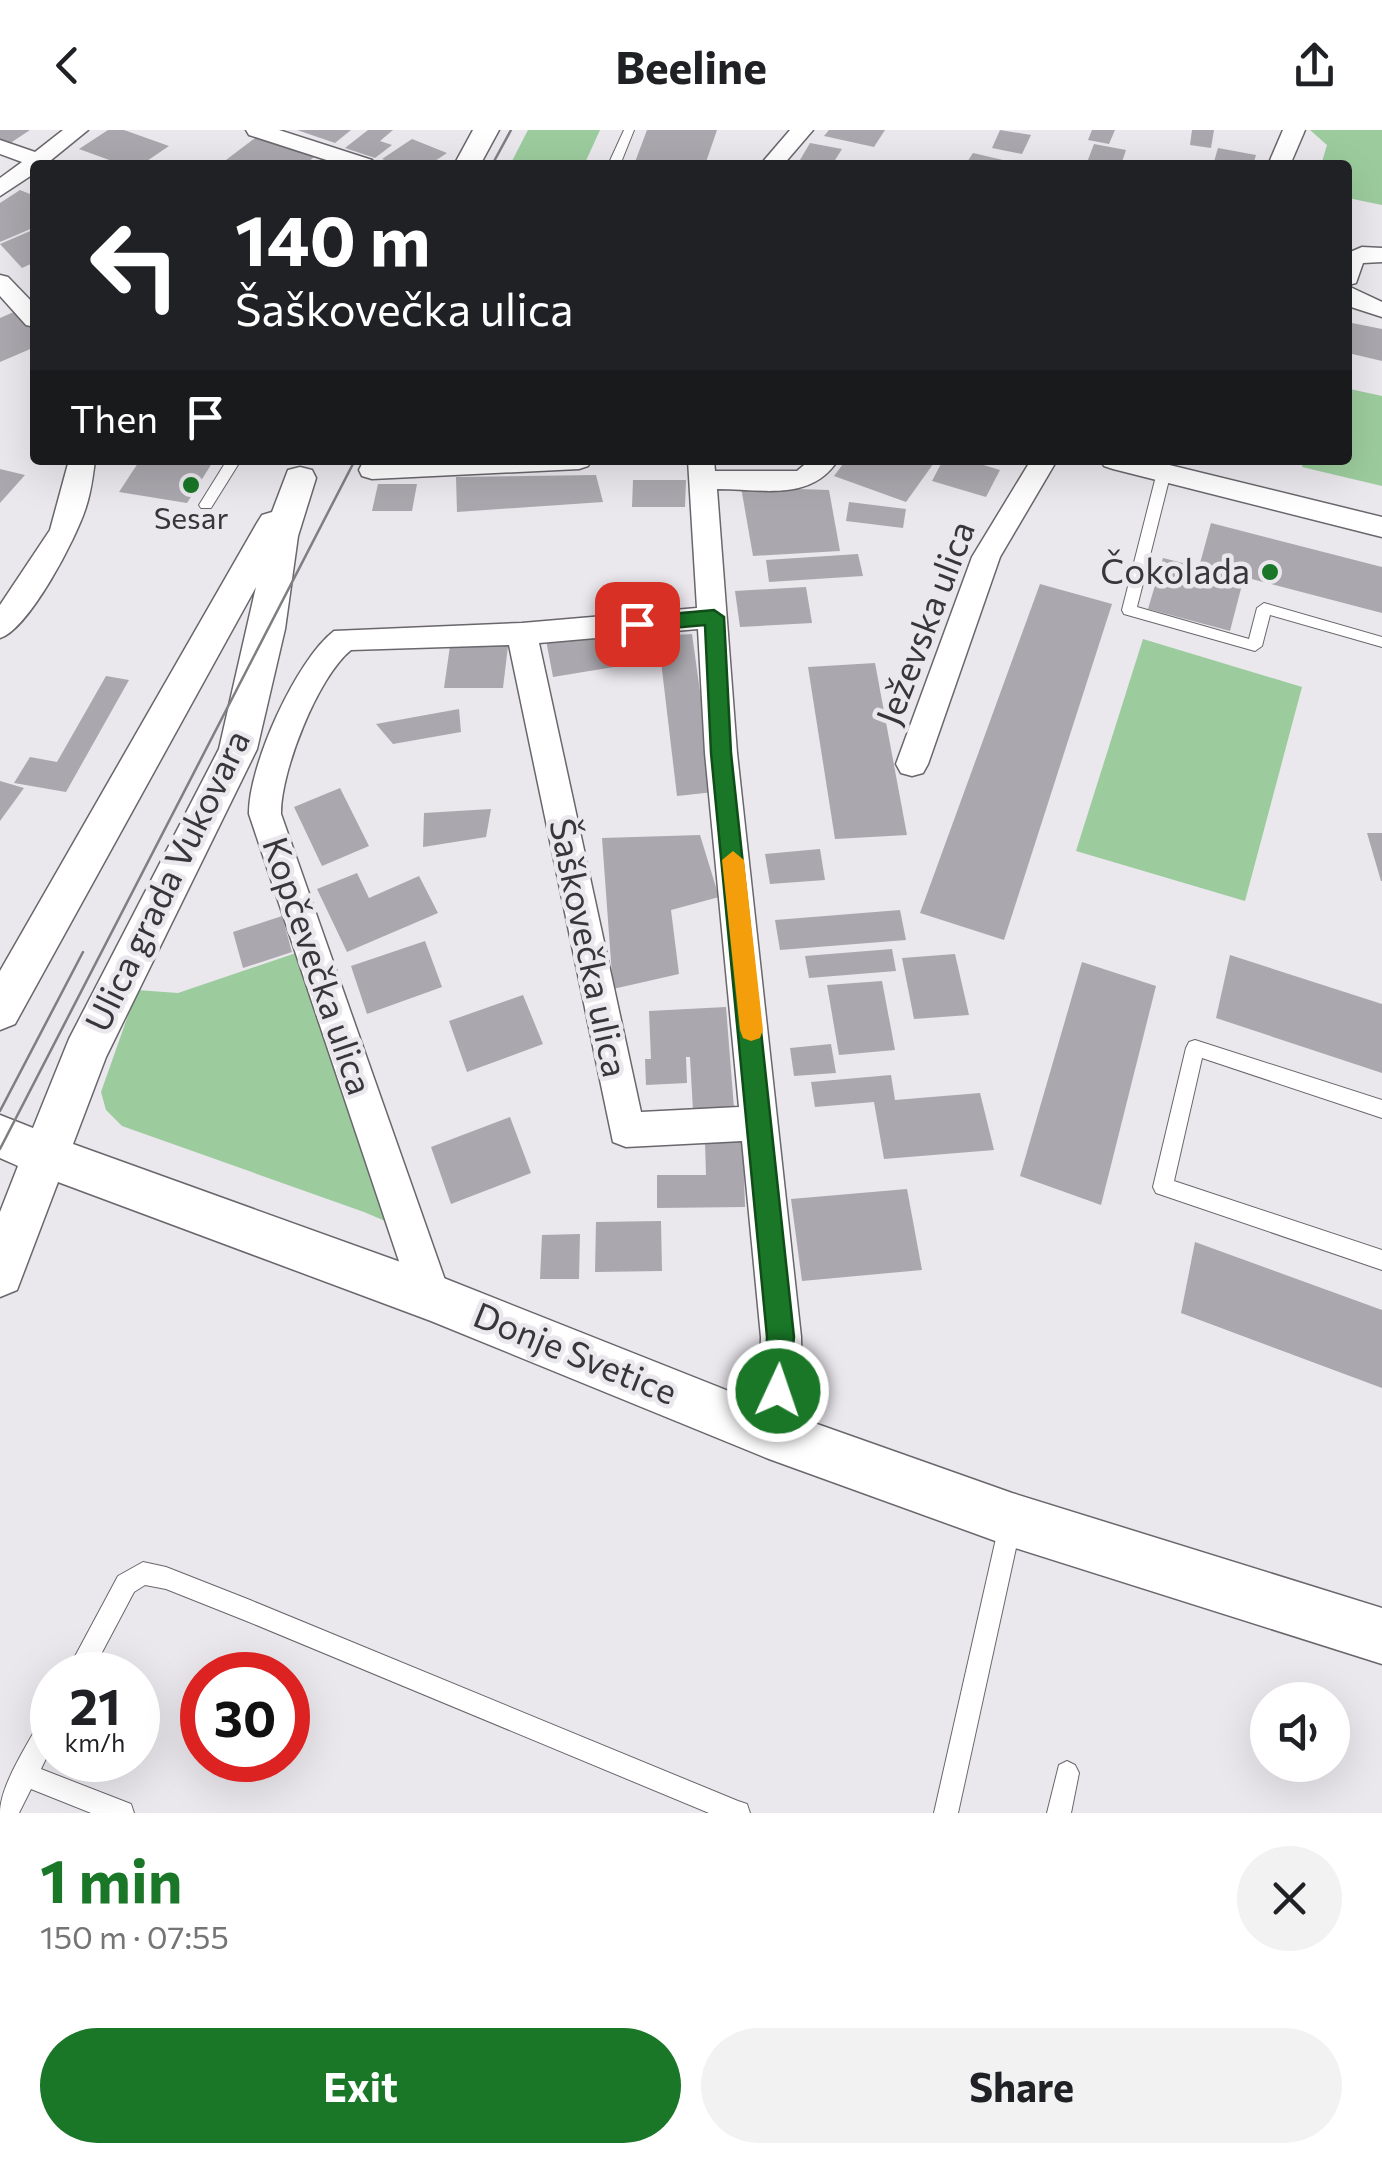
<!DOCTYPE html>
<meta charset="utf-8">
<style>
:root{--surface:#fff;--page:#f2f2f2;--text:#202124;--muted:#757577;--accent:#197727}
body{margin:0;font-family:Commissioner,sans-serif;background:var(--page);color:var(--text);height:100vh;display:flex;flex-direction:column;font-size:38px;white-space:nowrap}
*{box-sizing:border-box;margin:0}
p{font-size:32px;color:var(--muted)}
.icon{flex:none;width:55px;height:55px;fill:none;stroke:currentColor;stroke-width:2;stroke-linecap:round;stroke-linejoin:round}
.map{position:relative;height:1683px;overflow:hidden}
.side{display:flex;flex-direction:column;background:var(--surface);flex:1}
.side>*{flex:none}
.hud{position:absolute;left:30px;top:30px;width:1322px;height:305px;border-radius:10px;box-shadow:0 10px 40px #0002;background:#202124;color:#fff;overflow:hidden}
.controls{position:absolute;left:1250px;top:1552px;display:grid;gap:20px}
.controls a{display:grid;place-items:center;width:100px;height:100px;border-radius:50%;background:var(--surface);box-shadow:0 10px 40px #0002;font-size:50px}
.speed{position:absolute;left:30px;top:1522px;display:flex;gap:20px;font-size:50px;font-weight:700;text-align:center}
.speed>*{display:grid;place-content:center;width:130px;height:130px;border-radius:50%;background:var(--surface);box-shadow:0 10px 40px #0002;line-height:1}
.speed small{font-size:25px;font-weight:400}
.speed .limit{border:15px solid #d22;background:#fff;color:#111}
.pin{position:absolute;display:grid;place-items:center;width:85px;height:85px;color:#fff;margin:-42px;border-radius:20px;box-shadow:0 5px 15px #0006}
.me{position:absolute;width:110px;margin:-55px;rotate:3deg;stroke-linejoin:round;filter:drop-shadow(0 0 8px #0008)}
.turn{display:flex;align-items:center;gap:35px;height:210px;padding:0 40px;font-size:45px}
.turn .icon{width:130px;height:130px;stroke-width:2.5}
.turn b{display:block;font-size:70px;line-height:85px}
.then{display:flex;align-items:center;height:95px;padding:0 40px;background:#0003;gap:20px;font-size:38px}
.round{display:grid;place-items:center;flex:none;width:105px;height:105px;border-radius:52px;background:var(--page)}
.overview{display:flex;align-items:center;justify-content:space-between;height:170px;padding:0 40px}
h1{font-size:60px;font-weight:700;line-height:75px;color:var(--accent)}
.cta{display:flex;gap:20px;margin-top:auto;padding:20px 40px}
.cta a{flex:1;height:115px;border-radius:60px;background:var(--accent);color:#fff;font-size:40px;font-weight:700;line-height:115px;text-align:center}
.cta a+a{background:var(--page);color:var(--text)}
header{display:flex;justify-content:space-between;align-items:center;height:130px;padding:0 40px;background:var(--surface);font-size:45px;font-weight:700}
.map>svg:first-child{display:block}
.green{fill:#9ccc9d}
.building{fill:#aaa8ae}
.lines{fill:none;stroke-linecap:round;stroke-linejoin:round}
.service-casing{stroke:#69666c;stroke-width:2}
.minor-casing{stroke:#69666c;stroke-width:3}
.tertiary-casing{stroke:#69666c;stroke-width:3}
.service{fill:#fff;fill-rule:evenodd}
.minor{fill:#fff;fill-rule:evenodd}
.tertiary{fill:#fff;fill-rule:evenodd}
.tram{stroke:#807e82;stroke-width:2.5}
.route{fill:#197727;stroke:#104d19;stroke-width:2.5}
.slow{fill:#f59e0b}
.poi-dot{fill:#197727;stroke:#eae7ed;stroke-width:4}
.labels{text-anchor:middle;stroke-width:9;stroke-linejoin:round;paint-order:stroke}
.far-poi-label{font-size:30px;fill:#373639;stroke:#eae7ed}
.poi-label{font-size:35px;fill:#373639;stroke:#eae7ed;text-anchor:end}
.street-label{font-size:35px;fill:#373639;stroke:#eae7ed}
</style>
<header><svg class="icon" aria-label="back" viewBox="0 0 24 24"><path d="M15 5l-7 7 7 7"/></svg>Beeline<svg class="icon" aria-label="share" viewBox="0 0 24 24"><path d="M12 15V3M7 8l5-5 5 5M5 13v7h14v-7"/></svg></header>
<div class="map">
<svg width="1382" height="1683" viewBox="0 0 1382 1683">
<rect width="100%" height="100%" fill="#eae7ed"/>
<g class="green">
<path d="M528 0H600L584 35H510Z"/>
<path d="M1310 0H1382V75L1348 68V35H1321L1327 15Z"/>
<path d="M1350 259 1382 266V356L1302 337 1304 330H1348Z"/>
<path d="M1143 509 1302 557 1245 771 1076 721Z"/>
<path d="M296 823 396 1102 389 1101 385 1091 364 1082 122 996 106 980 101 962 137 860 178 863Z"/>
</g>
<g class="building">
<path d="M0 0H30L9 14 0 11Z"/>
<path d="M108 0H124L169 16 141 35H123L79 19Z"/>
<path d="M297 0H351L335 13Z"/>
<path d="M368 0H393L380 11 392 15 375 28 345 18Z"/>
<path d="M647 0H717L705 35 635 32Z"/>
<path d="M829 0H885L874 17 824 6Z"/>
<path d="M1000 0 1031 5 1022 24 992 18Z"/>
<path d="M1092 0H1115L1109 14 1088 10Z"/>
<path d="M1192 0H1214L1211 18 1190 15Z"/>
<path d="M255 8 314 27 305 35H242L226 30Z"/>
<path d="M412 9 447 23 429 35H397L382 29Z"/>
<path d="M810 13 842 19 832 35 800 30Z"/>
<path d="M1094 14 1126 20 1121 35H1086Z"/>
<path d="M1218 18 1256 25 1253 35H1213Z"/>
<path d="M973 23 1003 30 999 35 967 32Z"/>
<path d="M20 60 35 66V82L30 86 35 97 0 112V73Z"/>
<path d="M35 99V132L22 138 0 114Z"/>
<path d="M16 181 35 201V217L0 232V188Z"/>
<path d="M1352 193 1382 199V231L1348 223Z"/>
<path d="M140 330H214L187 373 119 362Z"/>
<path d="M846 330H936L906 372 834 346Z"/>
<path d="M943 330H967L1000 340 986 367 932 351Z"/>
<path d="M0 339 25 345 0 373Z"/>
<path d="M596 345 603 372 457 382 456 347Z"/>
<path d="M633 350H686L685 377H632Z"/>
<path d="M378 354H417L412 381H372Z"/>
<path d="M741 357 829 360 840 421 753 426Z"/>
<path d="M849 372 906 379 903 398 846 391Z"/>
<path d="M1211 393 1382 437V483L1244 447 1230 501 1148 479 1163 428 1199 437Z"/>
<path d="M858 424 863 446 769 452 766 430Z"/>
<path d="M1040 454 1112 474 1004 810 920 783Z"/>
<path d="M806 457 812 493 740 497 735 461Z"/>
<path d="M617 498 626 535 553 547 546 510Z"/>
<path d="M692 504 714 662 677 666 658 506Z"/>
<path d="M450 516H508L503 558H444Z"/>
<path d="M875 533 907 705 835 709 808 537Z"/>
<path d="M106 546 129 550 66 662 14 653 30 627 57 632Z"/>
<path d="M459 579 461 602 393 614 376 594Z"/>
<path d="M0 651 24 658 0 691Z"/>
<path d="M340 658 369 716 322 736 294 677Z"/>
<path d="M491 679 486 707 423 717 424 683Z"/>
<path d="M1367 703H1382V751H1381Z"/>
<path d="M700 705 719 767 671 780 679 844 613 859 602 708Z"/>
<path d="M820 719 825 750 770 754 765 724Z"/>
<path d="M357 743 369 768 419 746 438 783 347 822 317 759Z"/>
<path d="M900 780 906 810 780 820 775 790Z"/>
<path d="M282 786 292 822 243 838 233 802Z"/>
<path d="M425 811 442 857 367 884 351 836Z"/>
<path d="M892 819 896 841 809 848 805 826Z"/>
<path d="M955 824 969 885 914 889 902 828Z"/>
<path d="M1230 825 1382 874V943L1216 888Z"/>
<path d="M1082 832 1156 856 1101 1075 1020 1046Z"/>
<path d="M882 851 895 920 839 925 827 855Z"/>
<path d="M523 865 543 914 467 942 449 891Z"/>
<path d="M726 877 734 978 693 981 690 927H686L687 953 646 955 645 929H651L649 881Z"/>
<path d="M831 914 836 943 794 946 790 918Z"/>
<path d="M891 945 895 970 980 963 994 1020 884 1029 874 972 815 977 811 952Z"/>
<path d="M510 987 531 1043 451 1074 431 1017Z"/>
<path d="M743 1011 745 1077 657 1078V1045H706L705 1012Z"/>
<path d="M907 1059 922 1140 802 1151 791 1069Z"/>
<path d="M661 1091 662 1141 595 1142 596 1092Z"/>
<path d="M580 1104 579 1149H540L542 1105Z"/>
<path d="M1195 1112 1382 1180V1258L1181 1183Z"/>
</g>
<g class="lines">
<defs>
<g id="service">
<path d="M624 0H634L620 35H608Z"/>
<path d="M227 330H241L211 378H201L199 375Z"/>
<path d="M1164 337 1171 342 1137 477 1249 509 1257 478 1264 473 1382 507V517L1270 485 1262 516 1255 521 1124 484 1122 480 1157 342Z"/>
<path d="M1195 910 1382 970V988L1202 928 1174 1051 1382 1120V1140L1156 1063 1153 1057 1186 918 1189 912Z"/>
<path d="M1010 1384 1018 1387 1021 1395 958 1683H934L999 1395 1002 1387Z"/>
<path d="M143 1432 166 1437 250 1470 738 1671 747 1674 750 1683H709L249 1492 166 1459 145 1455 134 1462 90 1545H65L118 1446Z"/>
<path d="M52 1580V1616L41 1639 131 1674 134 1683H91L31 1659 19 1683H0C0 1654 30 1611 44 1584Z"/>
<path d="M1067 1631 1075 1635 1079 1643 1071 1683H1047L1059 1635Z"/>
</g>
<g id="minor">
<path d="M63 0H88L45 35H35V43L0 66V48L22 32 0 24V10L35 22Z"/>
<path d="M246 0H279L372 30 375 35H342L249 5Z"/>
<path d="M790 0H813L783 35H760Z"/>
<path d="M1283 0H1305L1290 35H1268Z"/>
<path d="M1362 117 1382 118V132L1363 133 1356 153 1348 155V123Z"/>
<path d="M0 145 8 147 35 175V197L26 195 0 166Z"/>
<path d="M1348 156 1382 172V187L1348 176Z"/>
<path d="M69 330H95C93 346 91 362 86 377 77 407 29 499 0 508V475L50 400Z"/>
<path d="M393 330H592L588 336 579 339 372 349 362 346 359 340 362 334Z"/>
<path d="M688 330H714L715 341H797L810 330H838C811 372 762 359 717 359L737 623 801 1207C802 1244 798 1283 784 1318L769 1324 754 1318 748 1303 760 1242 761 1207 742 1011 626 1017 613 1012 509 515 351 520C318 546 280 643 281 684L451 1167 445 1181 431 1187 417 1181 411 1167 249 684C248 637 296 530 334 501L522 493 697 478ZM698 499 705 623 739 977 641 982 539 513Z"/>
<path d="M1031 330H1057L1000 427 928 634 923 643 912 646 901 643 896 634 972 427Z"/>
<path d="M1100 330H1149L1382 387V407L1113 339 1104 336Z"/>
</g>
<g id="tertiary">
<path d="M473 0H499L480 35H454Z"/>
<path d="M300 337 312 340 316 348 298 406 285 499 257 619 106 927 73 1014 431 1143 769 1277 1012 1363 1382 1478V1534L1012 1417 769 1329 431 1191 58 1052 17 1160 0 1167V1082L18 1036 0 1028V985L33 998 69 909 219 619 256 457 15 894 0 900V841L257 393 262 385 272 382 288 340Z"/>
</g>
</defs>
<use href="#service" class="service-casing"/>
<use href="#minor" class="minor-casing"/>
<use href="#tertiary" class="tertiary-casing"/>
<use href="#service" class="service"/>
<use href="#minor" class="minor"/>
<use href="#tertiary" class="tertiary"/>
<g class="tram">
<path d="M492 35 511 0"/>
<path d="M0 981 83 822"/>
<path d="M0 1019 355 330"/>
</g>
</g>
<path class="route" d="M714 480 724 487 731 623 794 1207 787 1270 778 1274 768 1270 764 1261 767 1207 711 623 705 495 637 501 628 494 637 487Z"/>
<path class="slow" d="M733 721 744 730 763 900 760 908 751 911 743 908 740 900 722 730Z"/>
<g class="poi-dot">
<circle cx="191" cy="355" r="10"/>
<circle cx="1270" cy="442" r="10"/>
</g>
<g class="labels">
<g class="far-poi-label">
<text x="191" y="399">Sesar</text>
</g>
<g class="poi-label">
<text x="1250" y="454">Čokolada</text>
</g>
<g class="street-label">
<text transform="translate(926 493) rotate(-69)" y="12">Ježevska ulica</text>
<text transform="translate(168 751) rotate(-64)" y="12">Ulica grada Vukovara</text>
<text transform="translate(588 818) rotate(78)" y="12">Šaškovečka ulica</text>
<text transform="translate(317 836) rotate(71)" y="12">Kopčevečka ulica</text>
<text transform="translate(575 1224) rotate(22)" y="12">Donje Svetice</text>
</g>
</g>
</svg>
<div class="controls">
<a><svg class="icon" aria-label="sound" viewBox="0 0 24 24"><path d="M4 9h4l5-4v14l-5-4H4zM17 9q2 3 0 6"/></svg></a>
</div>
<div class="speed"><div>21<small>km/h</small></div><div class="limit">30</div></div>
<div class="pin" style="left:637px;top:494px;background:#d93025"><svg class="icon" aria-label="arrive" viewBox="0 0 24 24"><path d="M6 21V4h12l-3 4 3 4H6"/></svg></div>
<svg class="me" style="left:778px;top:1261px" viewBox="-20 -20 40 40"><circle r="17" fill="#197727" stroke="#fff" stroke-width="3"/><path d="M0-11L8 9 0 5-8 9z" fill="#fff"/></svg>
<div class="hud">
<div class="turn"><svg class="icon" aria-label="left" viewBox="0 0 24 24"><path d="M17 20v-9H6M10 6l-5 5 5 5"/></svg><div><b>140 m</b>Šaškovečka ulica</div></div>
<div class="then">Then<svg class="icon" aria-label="arrive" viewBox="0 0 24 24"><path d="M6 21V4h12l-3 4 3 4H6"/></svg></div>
</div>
</div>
<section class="side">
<div class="overview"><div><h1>1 min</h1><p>150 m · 07:55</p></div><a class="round"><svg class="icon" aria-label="close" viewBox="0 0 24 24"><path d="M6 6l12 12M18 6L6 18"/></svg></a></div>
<div class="cta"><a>Exit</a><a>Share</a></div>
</section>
